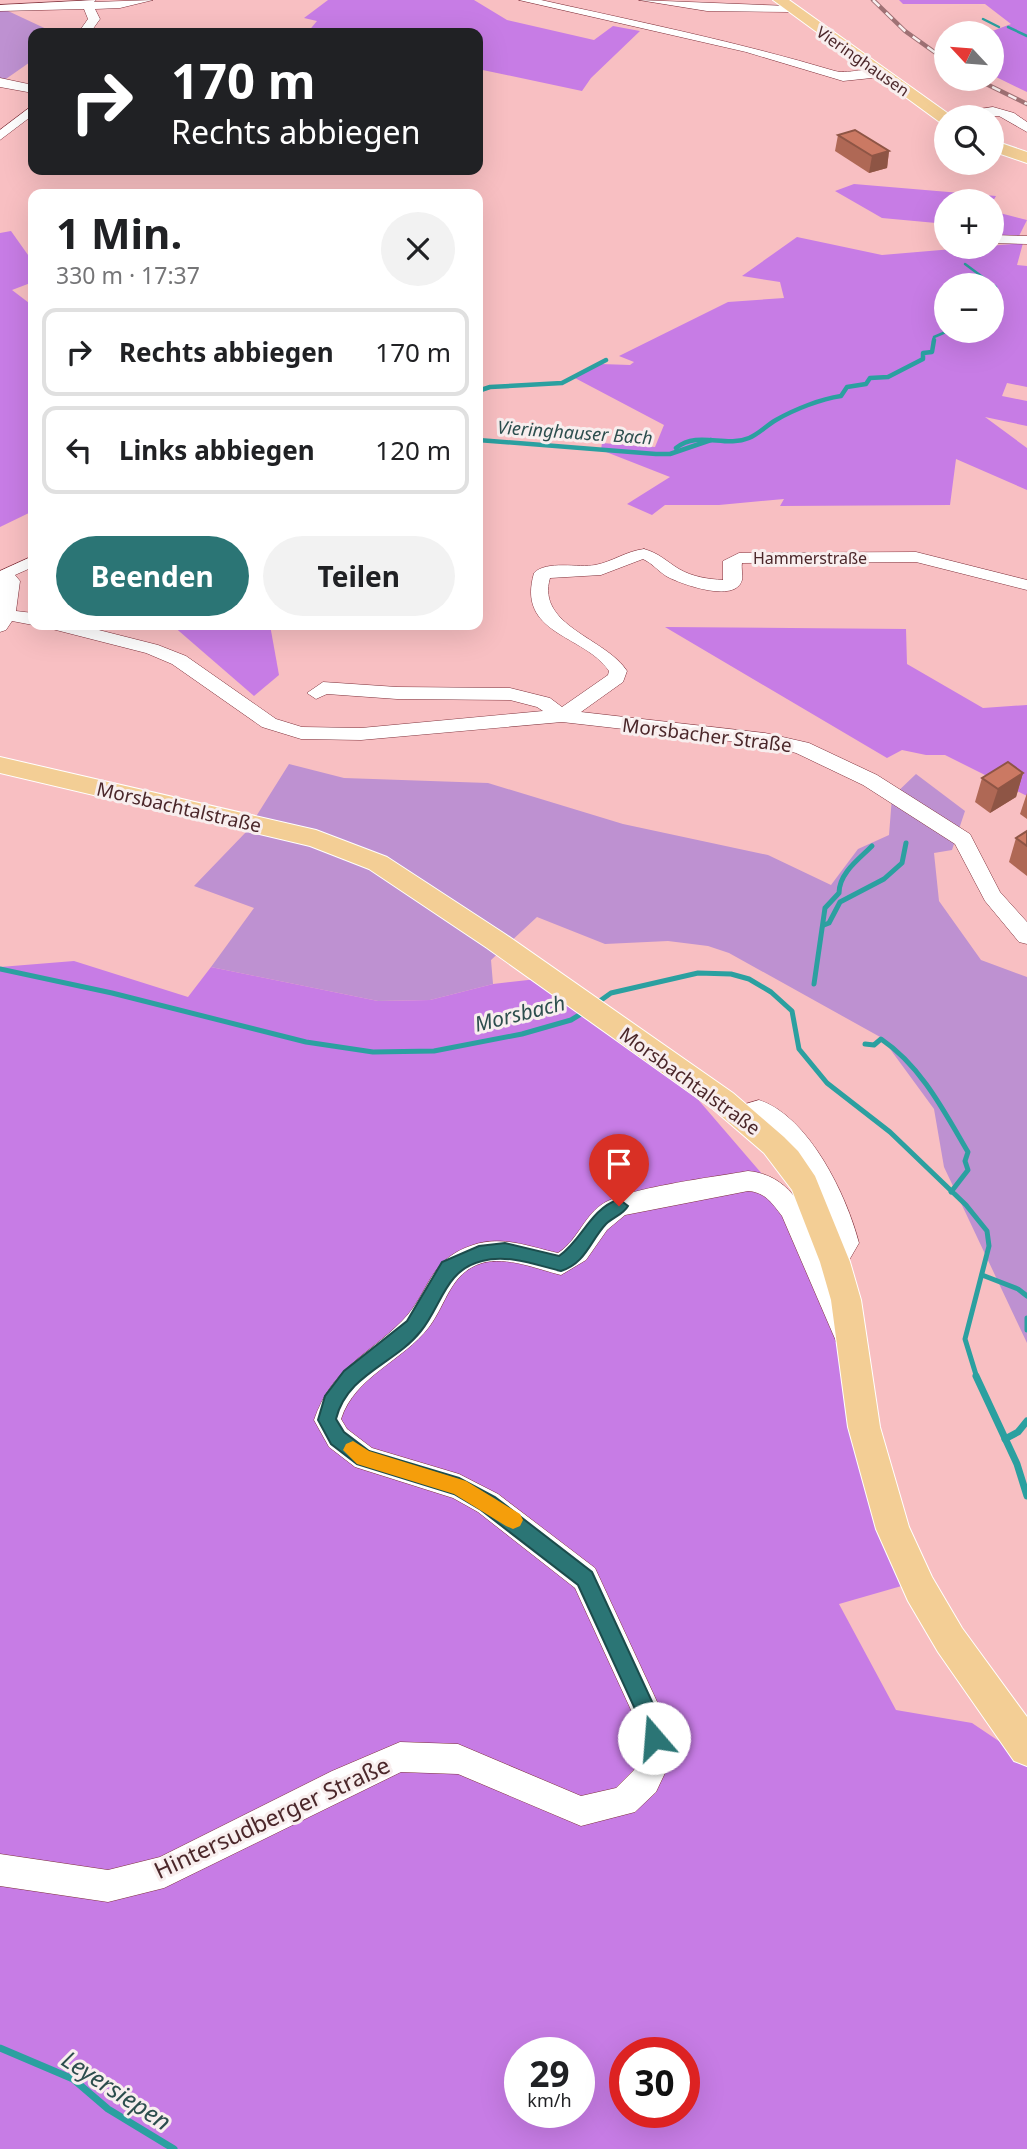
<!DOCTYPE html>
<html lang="de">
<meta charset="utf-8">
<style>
:root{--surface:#fff;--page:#f2f2f2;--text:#202124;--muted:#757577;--line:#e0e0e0;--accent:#2b7575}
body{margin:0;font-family:"Noto Sans",sans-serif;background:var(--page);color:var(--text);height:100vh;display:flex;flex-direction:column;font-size:26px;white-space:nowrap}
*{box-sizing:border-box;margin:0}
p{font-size:23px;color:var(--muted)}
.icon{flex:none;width:38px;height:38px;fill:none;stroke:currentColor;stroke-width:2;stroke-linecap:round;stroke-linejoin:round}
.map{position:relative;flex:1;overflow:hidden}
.drawer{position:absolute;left:28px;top:189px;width:455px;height:441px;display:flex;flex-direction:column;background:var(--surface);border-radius:14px;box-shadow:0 7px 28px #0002}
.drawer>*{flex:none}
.guide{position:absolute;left:28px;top:28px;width:455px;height:147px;border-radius:14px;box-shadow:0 7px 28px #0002;background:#202124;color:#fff;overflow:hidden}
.needle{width:46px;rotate:296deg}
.controls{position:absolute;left:934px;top:21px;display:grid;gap:14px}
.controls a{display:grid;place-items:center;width:70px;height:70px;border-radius:50%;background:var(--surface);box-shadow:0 7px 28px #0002;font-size:35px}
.speed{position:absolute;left:504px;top:2037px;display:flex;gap:14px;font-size:35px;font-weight:700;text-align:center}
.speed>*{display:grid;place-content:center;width:91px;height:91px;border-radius:50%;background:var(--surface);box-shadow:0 7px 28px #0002;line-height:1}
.speed small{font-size:18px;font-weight:400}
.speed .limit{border:10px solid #d22;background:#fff;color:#111}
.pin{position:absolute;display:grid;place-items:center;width:60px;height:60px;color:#fff;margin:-72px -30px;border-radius:50% 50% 50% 0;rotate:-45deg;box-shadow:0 0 7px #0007}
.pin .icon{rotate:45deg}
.me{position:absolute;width:77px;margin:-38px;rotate:342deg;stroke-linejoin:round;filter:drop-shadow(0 0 5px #0008)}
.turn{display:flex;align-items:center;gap:24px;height:147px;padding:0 28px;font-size:32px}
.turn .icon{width:91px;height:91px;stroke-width:2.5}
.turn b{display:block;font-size:49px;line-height:60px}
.round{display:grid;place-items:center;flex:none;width:74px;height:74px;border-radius:37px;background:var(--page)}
.head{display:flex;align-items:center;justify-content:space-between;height:119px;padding:0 28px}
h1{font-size:42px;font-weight:700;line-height:52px}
.cta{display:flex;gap:14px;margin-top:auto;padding:14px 28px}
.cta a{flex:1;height:80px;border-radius:42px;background:var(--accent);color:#fff;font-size:28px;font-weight:700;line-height:80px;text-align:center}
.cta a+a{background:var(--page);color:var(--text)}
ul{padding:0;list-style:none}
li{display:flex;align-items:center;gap:21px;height:88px;margin:0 14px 10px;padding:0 14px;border:4px solid var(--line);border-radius:14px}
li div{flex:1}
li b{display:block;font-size:26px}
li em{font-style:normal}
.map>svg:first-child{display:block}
.green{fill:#be91d1}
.forest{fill:#c77ce5;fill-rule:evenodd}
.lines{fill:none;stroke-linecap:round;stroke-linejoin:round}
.stream-far3{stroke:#2ba0a0;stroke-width:2.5}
.stream-far2{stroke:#2ba0a0;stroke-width:4.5}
.stream-far1{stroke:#2ba0a0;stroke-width:5}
.stream{stroke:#2ba0a0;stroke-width:7}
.minor-casing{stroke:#7f303a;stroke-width:1}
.major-casing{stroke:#fff;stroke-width:2}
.minor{fill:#fff;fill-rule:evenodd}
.major{fill:#f3ce95;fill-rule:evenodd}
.rail-casing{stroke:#9f7174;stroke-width:4.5}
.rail{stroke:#f8eeee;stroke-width:2.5;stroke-dasharray:9;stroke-linecap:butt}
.wall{fill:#af6855}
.shaded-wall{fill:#8e5545}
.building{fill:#cb7963;stroke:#8e5545;stroke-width:2}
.route{fill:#2b7575;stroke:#1c4c4c;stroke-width:2}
.slow{fill:#f59e0b}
.labels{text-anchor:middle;stroke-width:6;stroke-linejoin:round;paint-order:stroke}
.far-street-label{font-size:16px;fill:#4b272a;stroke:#f8eeee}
.far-water-label{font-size:18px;font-style:italic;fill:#2d4e4e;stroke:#f8eeee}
.street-label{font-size:19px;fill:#4b272a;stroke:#f8eeee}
.water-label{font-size:21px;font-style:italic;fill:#2d4e4e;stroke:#f8eeee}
.near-street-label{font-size:23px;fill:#4b272a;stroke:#f8eeee}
.near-water-label{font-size:24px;font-style:italic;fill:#2d4e4e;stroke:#f8eeee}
</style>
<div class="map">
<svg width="1027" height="2149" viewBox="0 0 1027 2149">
<rect width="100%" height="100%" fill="#f8bfc2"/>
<g class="green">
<path d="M0 11H8L55 33H33V60L3 81 0 79Z"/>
<path d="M289 764 344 778 488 783 623 824 768 855 831 885 858 849 889 835 892 797 916 774 965 811 952 850 934 853 939 901 981 960 1027 977V1343L944 1167 934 1109 882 1038 729 953 708 946 668 941 605 944 537 917 491 960 493 984 430 1000 378 1001 211 967 254 908 194 886 247 831Z"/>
</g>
<g class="forest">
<path d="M328 0H474L507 20 594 40 613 26 640 31 591 78 582 91 478 69V33H307L317 21 304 18Z"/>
<path d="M899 0H1027V92L992 75V33H987L1011 24 985 4H903Z"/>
<path d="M854 184 996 196 992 203 947 201V224L882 218 835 191Z"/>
<path d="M992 211 1027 220 1019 236 992 235Z"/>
<path d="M11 231 33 262V282L12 290 33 306V511L0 527V233Z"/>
<path d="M797 237 882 255 1023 243 1017 265 1027 266V387L1007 383 1002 396 1027 401V426L985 417 1027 448V490L956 459 950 505 780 506 784 499 719 505H665L652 515 627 504 670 477 601 450 602 443 655 447 664 425 573 377 601 364 630 365 634 362 619 356 728 302 784 298 780 282 742 276ZM947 285H992V331H947Z"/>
<path d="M172 625H270L279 675 254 696Z"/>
<path d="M665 627 906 629 907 664 983 708 1027 705V796L945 755H926L902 750 887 758Z"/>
<path d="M74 961 188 997 211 967 378 1001 430 1000 493 984 537 979 695 1096 799 1217 912 1583 839 1604 896 1710 972 1723 1027 1760V2149H0V967ZM520 2053H579V2112H520ZM625 2053H684V2112H625Z"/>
</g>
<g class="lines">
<g class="stream-far3">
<path d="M983 19 999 27"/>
<path d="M1008 27 1027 36"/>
<path d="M965 264 996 287 992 293"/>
<path d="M933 342 934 337 948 331"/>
</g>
<g class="stream-far2">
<path d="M478 391 490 387 562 383 606 360"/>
<path d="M478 403V414"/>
<path d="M478 440 656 454H670L711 440"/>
<path d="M676 448C698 430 725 448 749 438 759 434 767 425 776 420 795 409 821 399 841 396L847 387 866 384 870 378 888 377 923 359V353L932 352 934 340"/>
</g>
<g class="stream-far1">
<path d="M824 925 829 923 840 902 884 879 902 863 906 843"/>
<path d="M0 969 112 993 306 1042 373 1052 434 1051 522 1034 571 1020 586 1011"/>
<path d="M814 984 825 908 839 893C839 873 859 859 872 846"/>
<path d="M597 1003 611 993 698 973 731 974 749 979 771 992 792 1011 799 1049 827 1083 890 1132 966 1205 987 1231 989 1246 965 1339 977 1378"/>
<path d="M865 1044 874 1045 881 1039C921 1066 944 1111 968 1152L965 1161 968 1170 951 1192"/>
<path d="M982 1275 1018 1289 1027 1296"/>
<path d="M1027 1318V1330"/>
</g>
<g class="stream">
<path d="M976 1376 1017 1464 1027 1496"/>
<path d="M1005 1439 1018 1432 1027 1421"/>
<path d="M0 2048 73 2079 108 2109 174 2149"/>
</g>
<defs>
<g id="minor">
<path d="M96 0 94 2 153 0 120 8 95 9 100 19 90 33H78L88 19 84 9 0 11V5Z"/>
<path d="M519 0H541C640 22 738 42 835 71 850 75 875 64 887 73L881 77 843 81 746 52Z"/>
<path d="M639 0 790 6 796 9 790 12 707 11Z"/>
<path d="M0 78 33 85V93L0 87Z"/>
<path d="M33 105V115L0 140V130Z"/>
<path d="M993 107 1014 113 1027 122V132L999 116 949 117 966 111Z"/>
<path d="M992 235 1027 236V244L992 243Z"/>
<path d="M644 549C659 553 666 561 679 569 693 577 708 579 723 580V561L739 553 916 552 1027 580V590L916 562 742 563C741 567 743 575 742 580 736 604 680 584 666 576 658 571 652 563 643 559L601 575 550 578C536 626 606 638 627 671L623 682 581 712 765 733 809 743 877 775 970 834 1000 892 1027 922V944L1019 942 985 901 955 844 863 785 796 753 765 745 562 722 361 740 301 739 262 727 172 664 146 653 52 629 49 625H79L158 645 186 656 276 719 302 727 361 728 543 711 537 707 510 700 397 699 327 694 316 699 307 693 323 682 397 687 510 688 550 698 562 707 608 675 609 671C584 634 516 635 534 573 546 560 579 568 595 565 612 562 626 551 644 549Z"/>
<path d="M33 556V567L15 575 20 581 16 611 33 613V625L12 621 6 630 0 632V571Z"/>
<path d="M759 1100C809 1116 847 1196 859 1243L844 1269 830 1271 861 1340 857 1348 848 1351 839 1348 782 1216C772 1203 765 1192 748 1191L625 1215 607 1230 586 1260 561 1275C537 1269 507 1256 482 1263 450 1273 447 1303 429 1327 403 1361 355 1376 341 1419L347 1429 372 1448 459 1474 498 1494 595 1568 666 1721 673 1756 656 1792 635 1812 581 1826 458 1774 401 1772 164 1888 108 1902 0 1886V1854L108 1870 160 1857 332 1771 400 1742 458 1744 581 1796 616 1788 634 1770 643 1754 637 1723 575 1588 478 1512 453 1498 355 1467 329 1447 314 1420C332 1368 366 1357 402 1321 431 1292 427 1260 473 1245 502 1235 530 1247 558 1253 577 1241 583 1218 601 1205 624 1188 715 1177 748 1171 794 1175 810 1219 825 1257L834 1242C822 1192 796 1152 756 1119L740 1124 732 1122 728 1115 732 1108Z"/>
</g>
<g id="major">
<path d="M773 0H789L953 117H947V125L941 123Z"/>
<path d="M992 140 1027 152V163L992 151Z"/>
<path d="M0 757 316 830 387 857 505 934 733 1093 784 1137 798 1151 815 1176 850 1262 861 1300 880 1427 909 1527 932 1577 962 1628 1027 1717V1766L1014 1761 938 1652 908 1601 876 1529 848 1427 831 1300 820 1262 792 1190 764 1153 713 1109 487 948 369 869 310 846 0 773Z"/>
</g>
</defs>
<use href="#minor" class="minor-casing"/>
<use href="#major" class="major-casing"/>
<use href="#minor" class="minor"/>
<use href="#major" class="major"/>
<defs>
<g id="rail">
<path d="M873 0 905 31 947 61"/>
<path d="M976 79 1027 104"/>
</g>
</defs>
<use href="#rail" class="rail-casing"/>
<use href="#rail" class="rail"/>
</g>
<g class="wall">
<path d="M838 135 889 151 887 168 869 173 835 151Z"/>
<path d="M1023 773 1016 797 990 813 975 802 982 778Z"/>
<path d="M1027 793V819L1020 814Z"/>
<path d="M1027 831V876L1009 862 1016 838Z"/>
</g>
<g class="shaded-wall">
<path d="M889 151 887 168 869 173 872 156Z"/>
<path d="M1023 773 1016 797 990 813 998 789Z"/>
</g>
<g class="building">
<path d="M855 130 889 151 872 156 838 135Z"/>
<path d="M1008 762 1023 773 998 789 982 778Z"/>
<path d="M1027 831V846L1016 838Z"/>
</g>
<path class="route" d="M619 1199 628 1206C623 1215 613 1217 606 1224 590 1241 586 1263 561 1271 536 1265 508 1254 482 1261 445 1270 442 1305 421 1331 395 1364 347 1374 336 1419L344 1432 369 1451 459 1478 495 1497 592 1572 661 1721 665 1738 662 1746 654 1749 647 1746 641 1722 578 1585 481 1510 454 1494 357 1464 331 1444 318 1420 325 1396 344 1371 407 1321 442 1262 479 1246 505 1243 559 1256C583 1239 589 1210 619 1199Z"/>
<path class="slow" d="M353 1441 369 1451 466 1481 520 1514 523 1520 520 1526 513 1529 506 1526 454 1494 357 1464 343 1450 346 1444Z"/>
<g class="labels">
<g class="far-street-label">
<text transform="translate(863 61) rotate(35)" y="6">Vieringhausen</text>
<text x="810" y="564">Hammerstraße</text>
</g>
<g class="far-water-label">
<text transform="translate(575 433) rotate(4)" y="6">Vieringhauser Bach</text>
</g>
<g class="street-label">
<text transform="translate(707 735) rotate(7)" y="7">Morsbacher Straße</text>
<text transform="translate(179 807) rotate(13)" y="7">Morsbachtalstraße</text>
<text transform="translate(690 1081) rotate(36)" y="7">Morsbachtalstraße</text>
</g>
<g class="water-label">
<text transform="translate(520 1014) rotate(-14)" y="7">Morsbach</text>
</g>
<g class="near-street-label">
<text transform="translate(272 1818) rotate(-25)" y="8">Hintersudberger Straße</text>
</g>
<g class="near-water-label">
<text transform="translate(116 2091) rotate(33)" y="8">Leyersiepen</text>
</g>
</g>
</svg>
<div class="controls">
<a><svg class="needle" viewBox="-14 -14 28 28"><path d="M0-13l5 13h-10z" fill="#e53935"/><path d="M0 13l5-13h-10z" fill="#757577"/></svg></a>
<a><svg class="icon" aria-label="search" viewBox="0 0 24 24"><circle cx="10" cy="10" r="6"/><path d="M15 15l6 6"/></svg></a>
<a>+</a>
<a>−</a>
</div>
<div class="speed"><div>29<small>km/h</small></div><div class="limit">30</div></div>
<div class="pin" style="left:619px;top:1206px;background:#d93025"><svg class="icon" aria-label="arrive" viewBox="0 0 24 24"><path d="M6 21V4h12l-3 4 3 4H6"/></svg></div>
<svg class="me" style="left:654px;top:1738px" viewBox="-20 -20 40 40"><circle r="19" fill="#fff"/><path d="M0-13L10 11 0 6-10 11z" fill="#2b7575"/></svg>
<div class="guide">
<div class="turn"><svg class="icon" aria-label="right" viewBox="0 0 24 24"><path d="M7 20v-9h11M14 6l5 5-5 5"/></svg><div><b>170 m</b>Rechts abbiegen</div></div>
</div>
<section class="drawer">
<div class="head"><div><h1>1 Min.</h1><p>330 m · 17:37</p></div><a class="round"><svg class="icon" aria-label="close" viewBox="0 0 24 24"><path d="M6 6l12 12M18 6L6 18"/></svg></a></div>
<ul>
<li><svg class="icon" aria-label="right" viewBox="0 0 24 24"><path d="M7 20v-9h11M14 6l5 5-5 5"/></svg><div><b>Rechts abbiegen</b></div><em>170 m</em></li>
<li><svg class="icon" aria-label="left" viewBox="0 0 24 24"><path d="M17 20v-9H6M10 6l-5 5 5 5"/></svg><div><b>Links abbiegen</b></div><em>120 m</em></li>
</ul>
<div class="cta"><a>Beenden</a><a>Teilen</a></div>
</section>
</div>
